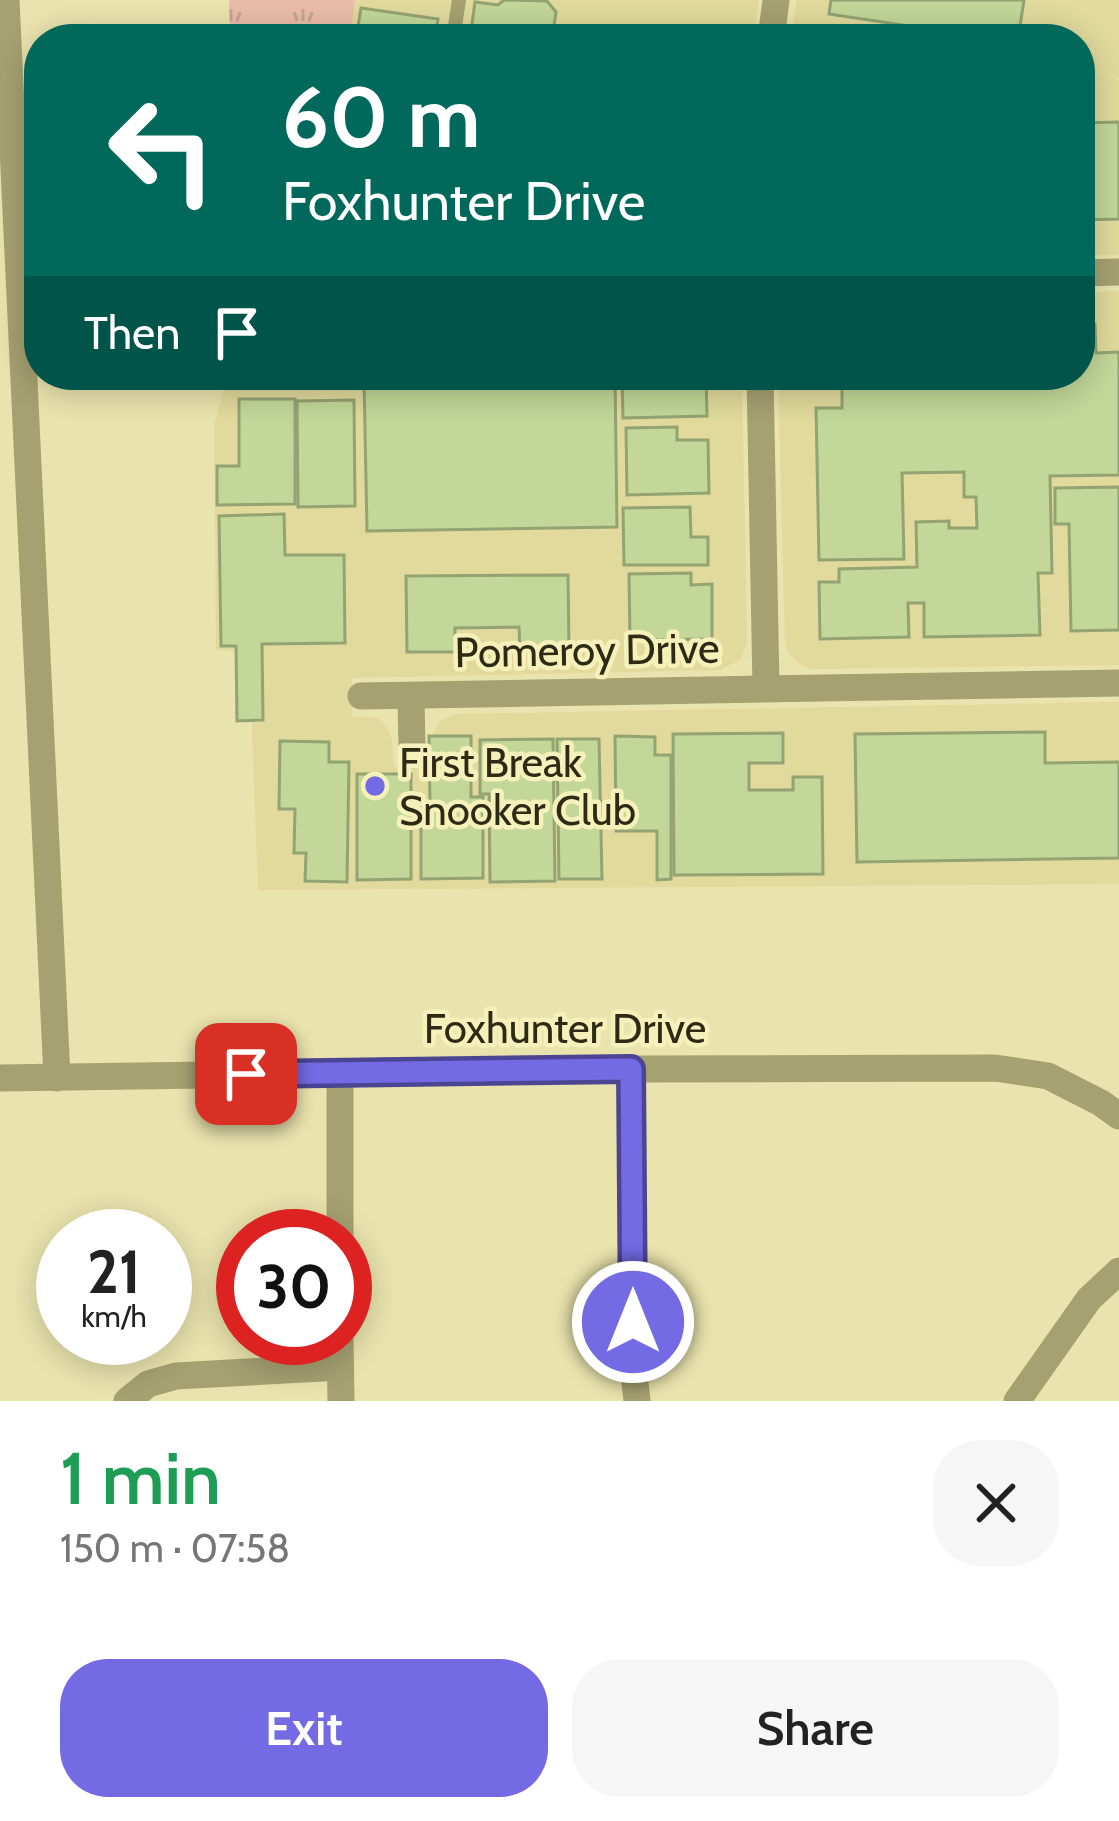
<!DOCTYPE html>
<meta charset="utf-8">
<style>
:root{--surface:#fff;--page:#f6f6f6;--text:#222;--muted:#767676;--accent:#736ae4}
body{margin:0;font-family:Cabin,sans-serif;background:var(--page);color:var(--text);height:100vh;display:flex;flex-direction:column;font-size:45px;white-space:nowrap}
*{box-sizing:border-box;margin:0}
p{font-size:39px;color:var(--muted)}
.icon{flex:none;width:66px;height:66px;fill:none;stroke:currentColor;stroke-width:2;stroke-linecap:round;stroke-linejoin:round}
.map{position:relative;height:1401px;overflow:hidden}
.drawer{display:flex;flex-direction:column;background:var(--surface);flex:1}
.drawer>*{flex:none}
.top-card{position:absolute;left:24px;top:24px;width:1071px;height:366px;border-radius:48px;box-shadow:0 6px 30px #0003;background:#00695c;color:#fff;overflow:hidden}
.speed{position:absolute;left:36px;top:1209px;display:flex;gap:24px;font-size:60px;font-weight:700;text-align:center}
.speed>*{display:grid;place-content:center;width:156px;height:156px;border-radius:50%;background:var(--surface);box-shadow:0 6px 30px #0003;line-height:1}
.speed small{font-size:30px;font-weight:400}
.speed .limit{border:18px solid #d22;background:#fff;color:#111}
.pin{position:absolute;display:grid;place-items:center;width:102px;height:102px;color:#fff;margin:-51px;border-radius:24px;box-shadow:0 6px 18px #0006}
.me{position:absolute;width:132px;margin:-66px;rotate:0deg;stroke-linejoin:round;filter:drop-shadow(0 0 9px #0008)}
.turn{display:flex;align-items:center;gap:42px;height:252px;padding:0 60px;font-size:54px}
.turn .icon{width:156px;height:156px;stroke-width:2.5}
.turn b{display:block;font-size:84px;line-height:102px}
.then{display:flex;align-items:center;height:114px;padding:0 60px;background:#0003;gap:24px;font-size:45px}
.round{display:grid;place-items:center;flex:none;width:126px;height:126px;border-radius:48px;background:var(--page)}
.summary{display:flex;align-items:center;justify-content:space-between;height:204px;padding:0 60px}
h1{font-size:72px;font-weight:600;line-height:90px;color:#1e9e55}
.action{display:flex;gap:24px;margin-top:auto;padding:24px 60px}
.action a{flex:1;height:138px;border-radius:48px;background:var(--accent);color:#fff;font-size:48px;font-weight:600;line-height:138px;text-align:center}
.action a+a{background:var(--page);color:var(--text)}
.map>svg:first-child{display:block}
.built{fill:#e1da9c}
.grass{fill:url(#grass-tufts)}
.building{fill:#c2d798;stroke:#93a372;stroke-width:3}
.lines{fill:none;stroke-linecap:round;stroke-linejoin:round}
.service{stroke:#a6a171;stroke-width:14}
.minor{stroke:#a6a171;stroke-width:27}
.route-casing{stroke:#4b4594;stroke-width:30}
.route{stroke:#736ae4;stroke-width:21}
.poi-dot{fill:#736ae4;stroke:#f6f1ba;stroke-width:4.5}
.labels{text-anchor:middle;stroke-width:9;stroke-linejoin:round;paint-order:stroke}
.street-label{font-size:42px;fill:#2d2b15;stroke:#f6f1ba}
.poi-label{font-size:42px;fill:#2d2b15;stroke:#f6f1ba;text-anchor:start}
</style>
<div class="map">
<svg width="1119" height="1401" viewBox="0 0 1119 1401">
<defs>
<pattern id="grass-tufts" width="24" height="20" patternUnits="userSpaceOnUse" patternTransform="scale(3)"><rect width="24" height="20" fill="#eabdab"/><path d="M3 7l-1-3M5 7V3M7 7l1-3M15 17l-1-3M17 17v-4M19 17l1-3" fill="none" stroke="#c9a392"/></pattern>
</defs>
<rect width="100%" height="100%" fill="#e9e3ad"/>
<g class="built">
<path d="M355 0H759L753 39H350Z"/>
<path d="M797 0H1119V78L1109 76 1119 80V255H1080V39H791Z"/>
<path d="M1119 291V665L812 669 801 665 789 654 785 643 778 375H1080V292Z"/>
<path d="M228 375H742L747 643 741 659 721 670 352 678V716L378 718 387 727 392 740 394 767 425 766 435 729 443 719 456 714 1119 702V884L258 890 249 651 216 650 214 426Z"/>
</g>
<path class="grass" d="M229 0H355L350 39H230Z"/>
<g class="building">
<path d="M504 0 547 1 556 12 552 39H470L475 2 498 5Z"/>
<path d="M831 0H1024L1018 39H995L829 14Z"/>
<path d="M361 8 438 19 435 39H356Z"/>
<path d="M830 31 887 39H829Z"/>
<path d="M1119 122V219L1080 220V123Z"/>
<path d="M1080 324H1095L1096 353 1119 352V475L1050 476 1052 573H1038L1040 635 924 637V603H908L909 637 820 639 819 582H839V569L917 567 916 522 949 521V528H977L976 497H964V472L902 473 904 559 819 560 816 408H842V387H815V375H1080Z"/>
<path d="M615 375 617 527 367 531 364 379Z"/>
<path d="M622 375H706L707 416 623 418Z"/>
<path d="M239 399H295V504L217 505V466H239Z"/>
<path d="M354 400 355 506 298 507 297 401Z"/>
<path d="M677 427V440H708L709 493 627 495 626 428Z"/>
<path d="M1119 487V630L1071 631 1069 524H1055V488Z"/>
<path d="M690 507 691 537H708V565H624L623 508Z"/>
<path d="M284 514 285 555H344L345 643 262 644 263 720 237 721 236 646H221L219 516Z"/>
<path d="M691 573V585L712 584V639L630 640 629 574Z"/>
<path d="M568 575 569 649 520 650 519 627 455 628V652H407L406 576Z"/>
<path d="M1045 732V763L1119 762V858L857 862 855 734Z"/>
<path d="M783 733V763H749V790H793V777H822L823 874 674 875 673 734Z"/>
<path d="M429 736H471V797H483V878L421 879V806H430Z"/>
<path d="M615 736 655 737V755H671V879L657 880V831H616Z"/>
<path d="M553 739 555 881 490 882 489 794H480V740Z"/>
<path d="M557 739H599L602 879H559Z"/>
<path d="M280 741 329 742V762H349L347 882 305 881 306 853H294L295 809H279Z"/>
<path d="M357 774H411V879L357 880Z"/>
</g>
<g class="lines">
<path class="service" d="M453 39 459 0"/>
<g class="minor">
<path d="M6 0 57 1078"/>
<path d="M771 39 776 0"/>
<path d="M1080 273 1119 272"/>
<path d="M760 375 766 688"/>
<path d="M361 696 1119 683"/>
<path d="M411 696 412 750"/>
<path d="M631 1069 633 1365 637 1401"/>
<path d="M0 1078 631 1069 995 1068 1048 1076 1101 1103 1119 1116"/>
<path d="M340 1236V1072"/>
<path d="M340 1338 341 1401"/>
<path d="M127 1401 148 1384 176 1376 340 1367"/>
<path d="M1017 1401 1089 1299 1119 1271"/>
</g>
</g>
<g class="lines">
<defs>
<path id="route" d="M246 1074 631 1069 633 1322"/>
</defs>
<use href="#route" class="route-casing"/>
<use href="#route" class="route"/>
</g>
<circle class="poi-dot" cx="375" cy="786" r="12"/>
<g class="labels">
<g class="street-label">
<text transform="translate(587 650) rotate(-1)" y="15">Pomeroy Drive</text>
<text x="565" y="1043">Foxhunter Drive</text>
</g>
<g class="poi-label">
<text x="399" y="777">First Break<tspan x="399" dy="48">Snooker Club</tspan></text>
</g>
</g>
</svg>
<div class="speed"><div>21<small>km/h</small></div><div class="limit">30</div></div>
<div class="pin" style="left:246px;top:1074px;background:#d93025"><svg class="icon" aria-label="arrive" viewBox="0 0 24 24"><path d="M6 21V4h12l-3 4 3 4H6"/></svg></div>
<svg class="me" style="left:633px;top:1322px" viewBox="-20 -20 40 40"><circle r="17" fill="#736ae4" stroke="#fff" stroke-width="3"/><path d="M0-11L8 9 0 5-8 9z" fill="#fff"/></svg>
<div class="top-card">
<div class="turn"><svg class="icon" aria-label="left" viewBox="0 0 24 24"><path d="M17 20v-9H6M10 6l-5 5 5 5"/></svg><div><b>60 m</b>Foxhunter Drive</div></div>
<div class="then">Then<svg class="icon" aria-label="arrive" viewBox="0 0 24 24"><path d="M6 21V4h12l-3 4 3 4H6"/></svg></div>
</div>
</div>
<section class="drawer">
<div class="summary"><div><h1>1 min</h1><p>150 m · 07:58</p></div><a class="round"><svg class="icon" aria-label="close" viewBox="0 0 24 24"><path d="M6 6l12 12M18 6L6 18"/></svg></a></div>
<div class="action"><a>Exit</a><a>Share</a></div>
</section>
